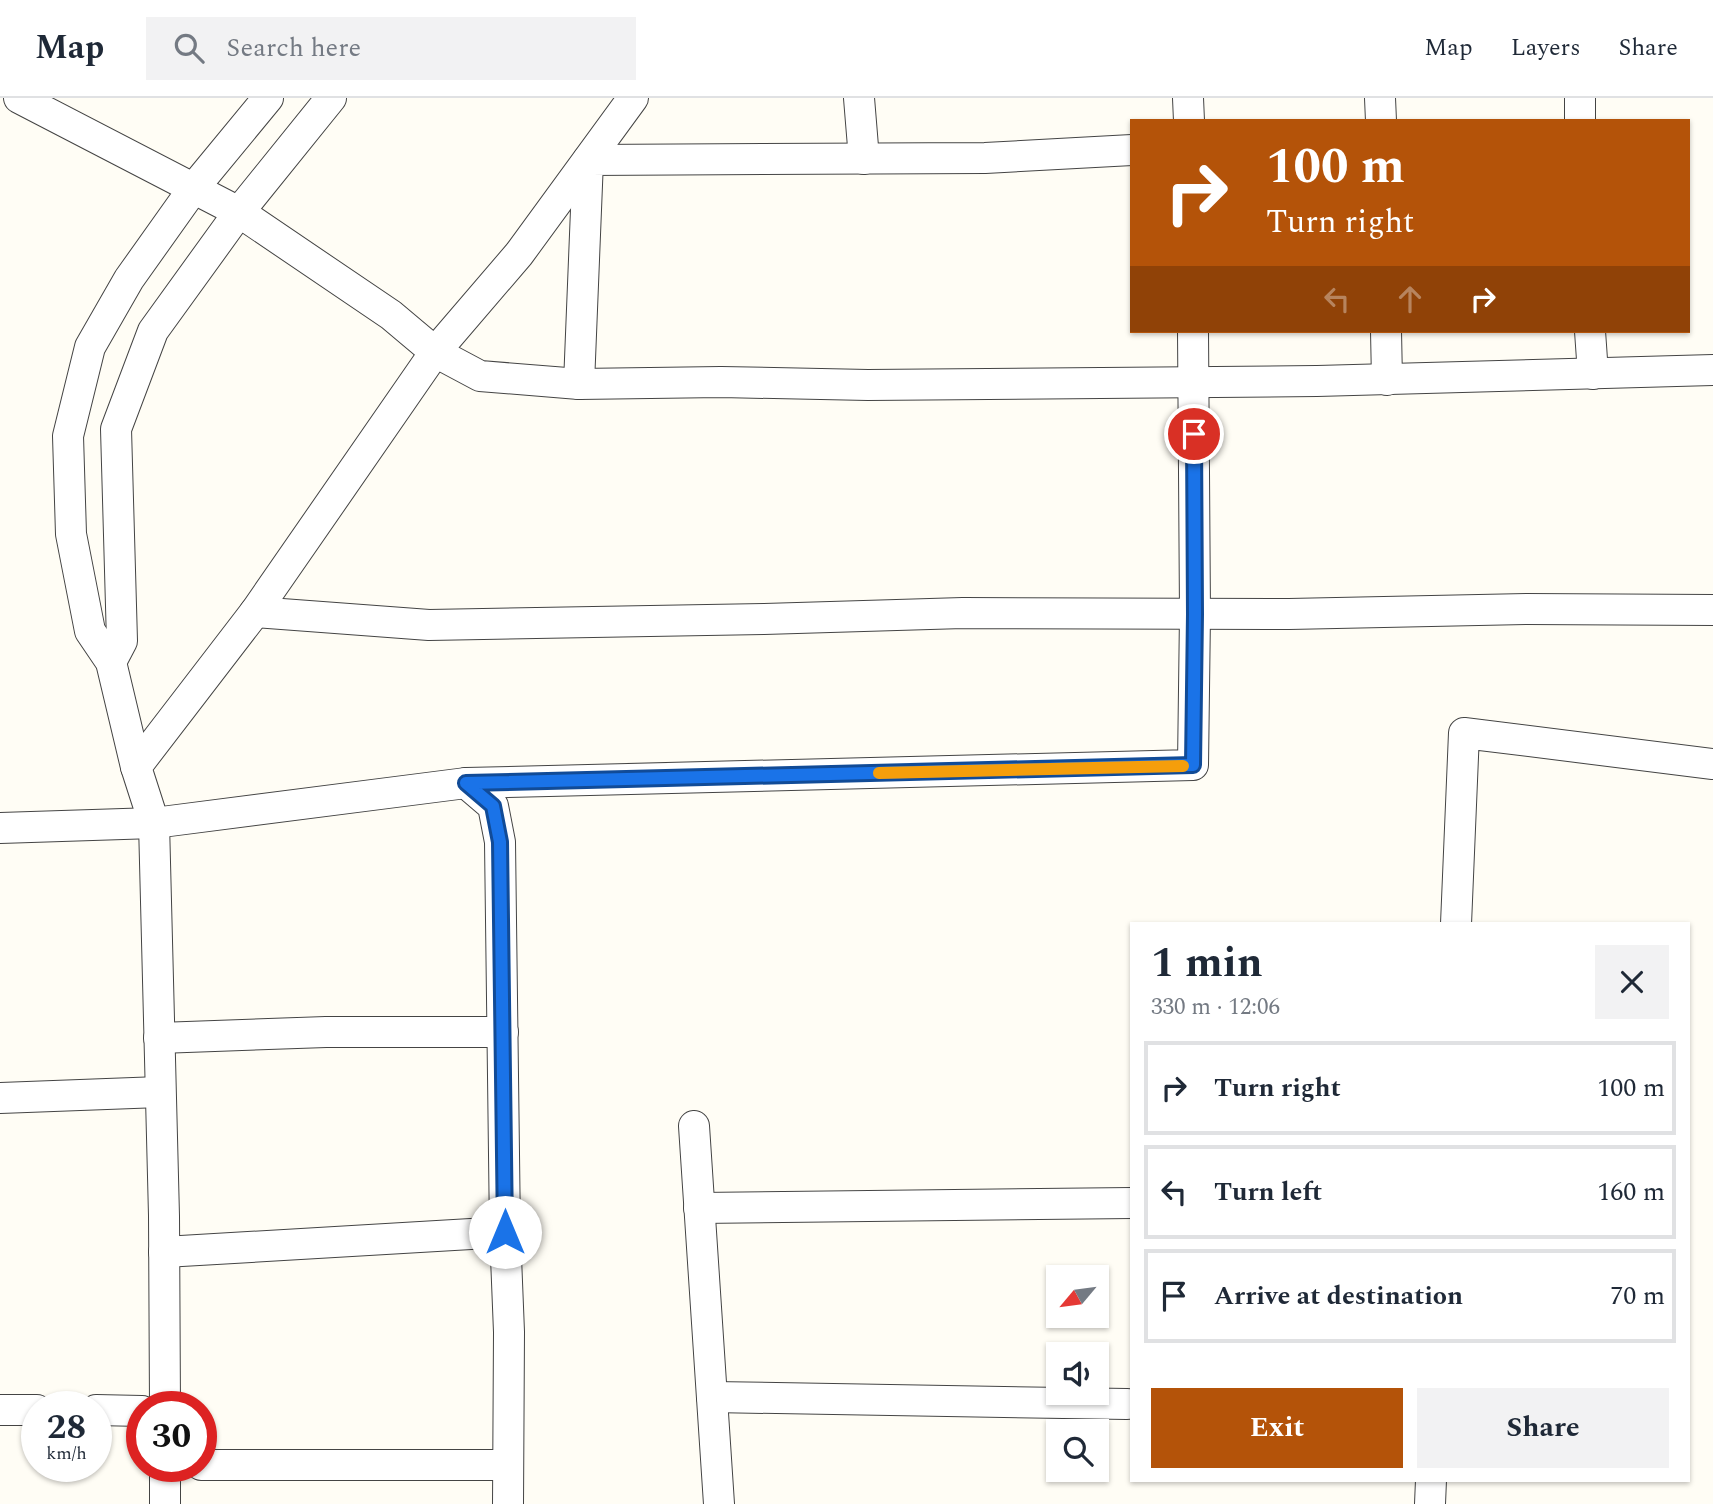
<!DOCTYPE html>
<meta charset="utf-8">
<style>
:root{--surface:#fff;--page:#f2f2f3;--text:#1f2937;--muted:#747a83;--line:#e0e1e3;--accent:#b45309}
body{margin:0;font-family:Spectral,serif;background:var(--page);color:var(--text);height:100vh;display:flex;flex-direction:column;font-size:26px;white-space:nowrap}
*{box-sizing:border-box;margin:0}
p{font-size:23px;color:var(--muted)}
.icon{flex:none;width:38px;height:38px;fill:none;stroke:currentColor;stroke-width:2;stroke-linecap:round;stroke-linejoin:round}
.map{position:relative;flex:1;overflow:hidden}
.details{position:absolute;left:1130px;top:824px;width:560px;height:560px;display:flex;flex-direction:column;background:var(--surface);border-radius:0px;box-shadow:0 2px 5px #0004}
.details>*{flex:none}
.hud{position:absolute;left:1130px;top:21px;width:560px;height:214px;border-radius:0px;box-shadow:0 2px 5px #0004;background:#b45309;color:#fff;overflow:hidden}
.needle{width:46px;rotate:241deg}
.buttons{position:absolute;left:1046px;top:1167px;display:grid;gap:14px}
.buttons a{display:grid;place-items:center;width:63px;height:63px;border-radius:0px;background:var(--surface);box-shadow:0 2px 5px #0004;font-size:35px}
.speed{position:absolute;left:21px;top:1293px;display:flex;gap:14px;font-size:35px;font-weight:700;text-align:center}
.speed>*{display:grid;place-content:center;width:91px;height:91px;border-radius:50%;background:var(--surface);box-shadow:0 2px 5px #0004;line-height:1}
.speed small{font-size:18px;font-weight:400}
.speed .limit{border:10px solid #d22;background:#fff;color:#111}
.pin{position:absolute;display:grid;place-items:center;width:60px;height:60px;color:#fff;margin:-30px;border:4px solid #fff;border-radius:50%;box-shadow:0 2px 7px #0007}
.me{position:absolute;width:77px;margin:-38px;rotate:0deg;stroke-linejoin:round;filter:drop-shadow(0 0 5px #0008)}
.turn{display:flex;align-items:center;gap:24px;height:147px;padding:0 21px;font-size:32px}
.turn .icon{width:91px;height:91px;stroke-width:2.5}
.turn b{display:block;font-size:49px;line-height:60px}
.lanes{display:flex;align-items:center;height:66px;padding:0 21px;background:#0003;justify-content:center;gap:35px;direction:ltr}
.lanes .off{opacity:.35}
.round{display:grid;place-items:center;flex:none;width:74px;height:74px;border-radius:0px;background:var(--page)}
.summary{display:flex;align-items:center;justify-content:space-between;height:119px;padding:0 21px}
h1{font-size:42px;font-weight:700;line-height:52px}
.button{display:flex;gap:14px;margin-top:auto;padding:14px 21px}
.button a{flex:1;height:80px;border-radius:0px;background:var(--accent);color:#fff;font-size:28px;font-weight:700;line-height:80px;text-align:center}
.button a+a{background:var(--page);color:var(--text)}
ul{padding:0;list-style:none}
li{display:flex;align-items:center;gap:21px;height:94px;margin:0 14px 10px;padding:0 7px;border:4px solid var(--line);border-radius:0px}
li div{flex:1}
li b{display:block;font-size:26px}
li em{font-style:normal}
header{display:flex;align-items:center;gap:42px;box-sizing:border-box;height:98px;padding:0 35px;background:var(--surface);border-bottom:2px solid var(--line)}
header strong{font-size:33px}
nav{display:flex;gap:38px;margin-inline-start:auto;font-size:24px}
.search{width:490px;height:63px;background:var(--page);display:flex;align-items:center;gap:18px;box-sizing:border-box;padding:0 24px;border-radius:0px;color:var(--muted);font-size:26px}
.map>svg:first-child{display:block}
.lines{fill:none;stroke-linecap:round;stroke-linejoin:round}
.street-casing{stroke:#444;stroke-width:32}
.street{stroke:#fff;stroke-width:30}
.route-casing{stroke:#114b97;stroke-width:18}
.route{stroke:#1a73e8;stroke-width:12}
.slow{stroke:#f59e0b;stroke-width:12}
</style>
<header>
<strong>Map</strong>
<div class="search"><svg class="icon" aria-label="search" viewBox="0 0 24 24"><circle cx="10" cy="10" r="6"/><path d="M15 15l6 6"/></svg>Search here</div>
<nav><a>Map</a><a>Layers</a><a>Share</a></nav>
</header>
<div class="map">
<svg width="1713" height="1406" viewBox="0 0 1713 1406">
<rect width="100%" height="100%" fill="#fffdf5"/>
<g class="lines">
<defs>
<g id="street">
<path d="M19 0 239 114 391 217 435 254 480 278 579 286 721 284 868 287 1317 283 1713 272"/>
<path d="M859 0 864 61"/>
<path d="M1188 0 1189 23"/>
<path d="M1380 0 1381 23"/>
<path d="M1580 0V23"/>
<path d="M1386 233 1387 282"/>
<path d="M1590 233 1593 276"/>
<path d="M579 286 588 62 985 60 1132 52"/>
<path d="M255 514 429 527 764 521 963 515 1289 516 1527 511 1713 512"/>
<path d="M111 564 122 543 116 331 153 233 239 114 331 0"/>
<path d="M136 669 111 564 90 533 71 436 68 338 90 249 129 181 193 91 268 0"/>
<path d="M466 685 493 708 500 744 505 1134 509 1234 508 1406"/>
<path d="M0 730 154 725 466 685 1193 667 1195 516 1193 233"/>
<path d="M1456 826 1464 635 1713 666"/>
<path d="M159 940 326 934H503"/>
<path d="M0 1000 160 994"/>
<path d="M694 1028 719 1406"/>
<path d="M699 1110 1132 1105"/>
<path d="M164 1154 505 1134"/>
<path d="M712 1299 1127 1306"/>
<path d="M165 1309 164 1118 154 725 136 669 255 514 435 254 519 156 633 0"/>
<path d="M0 1312H37"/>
<path d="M96 1312 142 1313"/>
<path d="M201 1367H507"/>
<path d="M165 1368V1406"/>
<path d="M1430 1406 1431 1382"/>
</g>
</defs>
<use href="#street" class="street-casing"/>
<use href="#street" class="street"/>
</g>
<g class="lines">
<defs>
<path id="route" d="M505 1134 500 744 493 708 466 685 1193 667 1195 516 1194 336"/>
</defs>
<use href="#route" class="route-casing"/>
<use href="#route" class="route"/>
<path class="slow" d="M879 675 1183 668"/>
</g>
</svg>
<div class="buttons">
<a><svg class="needle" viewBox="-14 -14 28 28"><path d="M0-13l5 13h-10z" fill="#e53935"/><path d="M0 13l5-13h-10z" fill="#747a83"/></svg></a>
<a><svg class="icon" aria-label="sound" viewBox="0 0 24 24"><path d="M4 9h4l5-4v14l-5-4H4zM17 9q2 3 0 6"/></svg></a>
<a><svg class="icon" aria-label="search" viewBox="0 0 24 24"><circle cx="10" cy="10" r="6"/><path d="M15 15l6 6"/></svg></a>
</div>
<div class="speed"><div>28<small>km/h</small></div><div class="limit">30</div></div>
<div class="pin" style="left:1194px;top:336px;background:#d93025"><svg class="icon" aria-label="arrive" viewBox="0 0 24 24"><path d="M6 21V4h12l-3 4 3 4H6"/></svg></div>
<svg class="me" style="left:505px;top:1134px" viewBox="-20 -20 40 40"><circle r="19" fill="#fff"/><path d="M0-13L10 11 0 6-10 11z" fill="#1a73e8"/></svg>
<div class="hud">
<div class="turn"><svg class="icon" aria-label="right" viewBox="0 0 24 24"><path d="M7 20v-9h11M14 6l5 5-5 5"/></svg><div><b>100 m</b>Turn right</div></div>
<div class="lanes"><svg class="icon off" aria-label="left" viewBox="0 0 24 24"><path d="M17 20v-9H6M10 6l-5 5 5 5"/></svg><svg class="icon off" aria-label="ahead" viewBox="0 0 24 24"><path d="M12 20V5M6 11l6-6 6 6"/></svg><svg class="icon" aria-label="right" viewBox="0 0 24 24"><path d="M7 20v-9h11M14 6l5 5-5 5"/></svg></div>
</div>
<section class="details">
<div class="summary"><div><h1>1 min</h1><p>330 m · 12:06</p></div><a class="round"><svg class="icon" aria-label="close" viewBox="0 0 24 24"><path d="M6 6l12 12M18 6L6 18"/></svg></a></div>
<ul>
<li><svg class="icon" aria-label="right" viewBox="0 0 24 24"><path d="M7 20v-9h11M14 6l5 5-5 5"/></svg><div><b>Turn right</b></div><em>100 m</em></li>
<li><svg class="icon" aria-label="left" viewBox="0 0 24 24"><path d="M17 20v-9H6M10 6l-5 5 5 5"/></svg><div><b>Turn left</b></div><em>160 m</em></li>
<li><svg class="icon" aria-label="arrive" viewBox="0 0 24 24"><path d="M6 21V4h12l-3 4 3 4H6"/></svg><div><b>Arrive at destination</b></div><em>70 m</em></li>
</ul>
<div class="button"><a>Exit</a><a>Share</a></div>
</section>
</div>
